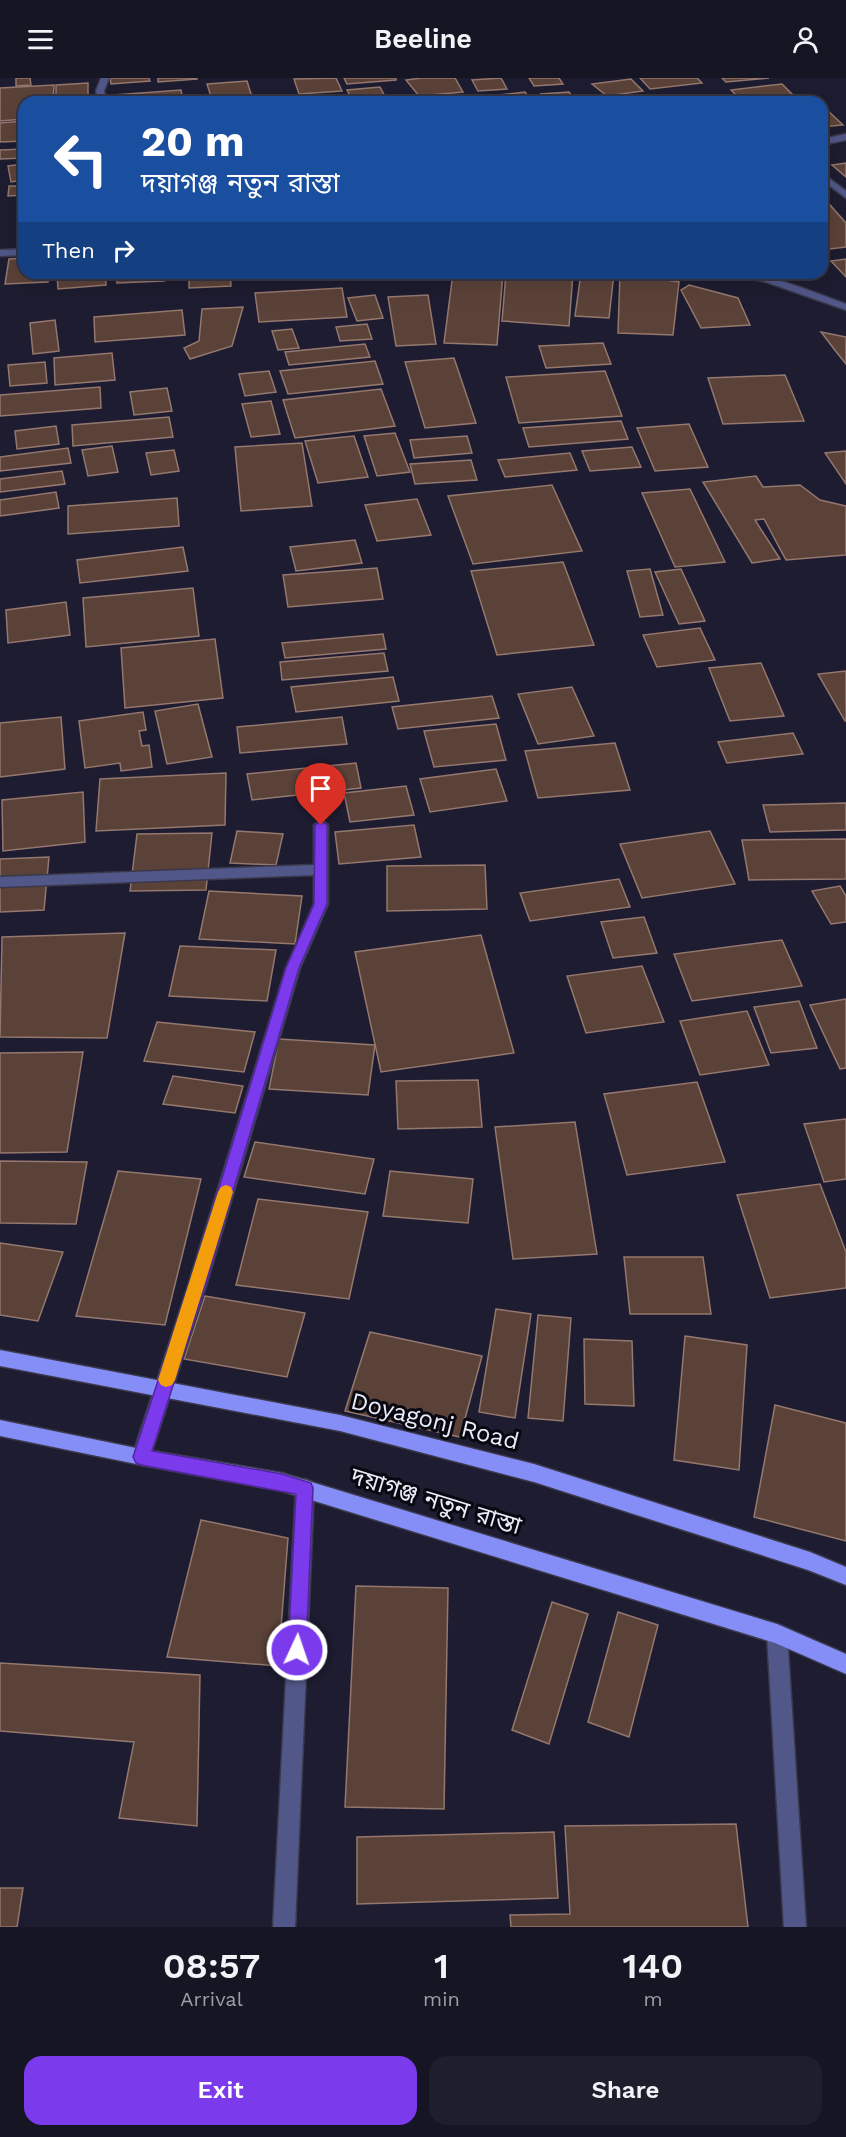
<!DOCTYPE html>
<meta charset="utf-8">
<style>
:root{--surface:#161524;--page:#1f1e2c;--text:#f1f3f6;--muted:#9e9fa6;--line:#353441;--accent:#7c3aed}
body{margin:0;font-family:"Work Sans","Noto Sans Bengali",sans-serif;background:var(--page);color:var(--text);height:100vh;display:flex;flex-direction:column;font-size:22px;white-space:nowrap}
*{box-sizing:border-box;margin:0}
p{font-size:20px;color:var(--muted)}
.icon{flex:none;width:33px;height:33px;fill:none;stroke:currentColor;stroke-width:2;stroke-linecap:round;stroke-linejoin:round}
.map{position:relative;height:1849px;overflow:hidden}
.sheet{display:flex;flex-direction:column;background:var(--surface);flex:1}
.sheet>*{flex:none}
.top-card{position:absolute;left:18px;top:18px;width:810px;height:183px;border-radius:18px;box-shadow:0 6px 24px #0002,0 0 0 2px var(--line);background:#1a4fa0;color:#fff;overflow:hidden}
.pin{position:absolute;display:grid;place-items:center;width:51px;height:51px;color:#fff;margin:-62px -26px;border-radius:50% 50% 50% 0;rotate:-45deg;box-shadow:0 0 6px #0007}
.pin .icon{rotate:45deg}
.me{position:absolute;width:66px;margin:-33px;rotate:3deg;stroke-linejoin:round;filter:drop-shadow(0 0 4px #0008)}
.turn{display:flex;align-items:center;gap:21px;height:126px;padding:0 24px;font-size:27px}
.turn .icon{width:78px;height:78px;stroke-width:2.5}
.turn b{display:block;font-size:42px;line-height:51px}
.then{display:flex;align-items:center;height:57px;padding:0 24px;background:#0003;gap:12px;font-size:22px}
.eta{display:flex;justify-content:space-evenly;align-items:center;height:102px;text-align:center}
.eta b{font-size:36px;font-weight:600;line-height:42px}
.primary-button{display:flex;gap:12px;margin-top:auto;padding:12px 24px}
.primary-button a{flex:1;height:69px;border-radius:18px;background:var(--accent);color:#fff;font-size:24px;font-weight:600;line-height:69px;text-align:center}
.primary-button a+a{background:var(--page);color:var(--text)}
header{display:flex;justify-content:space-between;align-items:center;height:78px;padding:0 24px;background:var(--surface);font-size:27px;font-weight:600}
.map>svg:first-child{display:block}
.building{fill:#5b4239;stroke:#94776e;stroke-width:1.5}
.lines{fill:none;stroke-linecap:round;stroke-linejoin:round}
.minor-casing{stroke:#3a394c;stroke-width:3}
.major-casing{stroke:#3a394c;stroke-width:3}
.minor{fill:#515789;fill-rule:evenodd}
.major{fill:#858df6;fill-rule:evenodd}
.route{fill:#7c3aed;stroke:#51269a;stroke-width:1.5}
.slow{fill:#f59e0b}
.labels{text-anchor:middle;stroke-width:6;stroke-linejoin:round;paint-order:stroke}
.near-street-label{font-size:24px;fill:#eaeaf9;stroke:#080810}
</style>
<header><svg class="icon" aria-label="menu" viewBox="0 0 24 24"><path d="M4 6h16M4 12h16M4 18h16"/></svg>Beeline<svg class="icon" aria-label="person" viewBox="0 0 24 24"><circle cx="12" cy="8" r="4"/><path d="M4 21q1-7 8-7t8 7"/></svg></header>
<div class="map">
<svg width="846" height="1849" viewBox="0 0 846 1849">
<rect width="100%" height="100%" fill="#1d1c30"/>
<g class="building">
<path d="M16 0H30L31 7 16 8Z"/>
<path d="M110 0H149L150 3 111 6Z"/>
<path d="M158 0H197V1L158 4Z"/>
<path d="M336 0 342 13 299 16 294 1Z"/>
<path d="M344 0H396V2L347 6Z"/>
<path d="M421 0H455L463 14 419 18 406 2Z"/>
<path d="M501 0 507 11 478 13 472 2Z"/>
<path d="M529 0H559L563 6 534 8Z"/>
<path d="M640 0H697L702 5 650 11Z"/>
<path d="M722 0H769L726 4Z"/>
<path d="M631 1 643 13 607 18 592 6Z"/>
<path d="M247 3 252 19 212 22 207 6Z"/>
<path d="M88 5V24H56V7Z"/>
<path d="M782 6 798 22 743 24 731 12Z"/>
<path d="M54 7 53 24H24V41L0 43V10Z"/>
<path d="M380 9 388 24H353L347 12Z"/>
<path d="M181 12 183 23 115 24 114 17Z"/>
<path d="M525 14 532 24H503L498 17Z"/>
<path d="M569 14 576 24H547L541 16Z"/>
<path d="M462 17 465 24H408L406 22Z"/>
<path d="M649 18 655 24H610Z"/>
<path d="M724 18 730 24H677Z"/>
<path d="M822 31H826L843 47 822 49Z"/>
<path d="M24 43V63L0 64V45Z"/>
<path d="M24 71V80L0 81V72Z"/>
<path d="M846 85V99L832 87Z"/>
<path d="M24 86V102L11 104 8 88Z"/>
<path d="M9 108H24V117L8 118Z"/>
<path d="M822 118 846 145V169L822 172Z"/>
<path d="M24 180V195H49L48 204 5 206 9 181Z"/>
<path d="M846 181V199L831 183Z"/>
<path d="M57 195H105L106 207 58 211Z"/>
<path d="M117 195H164V203L117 205Z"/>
<path d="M189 195H230L231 208 189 210Z"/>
<path d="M453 195H503L497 267 444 265Z"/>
<path d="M506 195H573L569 248 502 243Z"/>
<path d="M581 195H614L609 240 575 238Z"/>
<path d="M620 195 679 204 673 257 618 255Z"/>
<path d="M689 207 738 220 750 247 701 250 681 212Z"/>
<path d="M342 210 347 239 259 244 255 215Z"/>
<path d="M375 217 383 240 357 243 348 220Z"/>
<path d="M428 217 436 266 396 268 388 219Z"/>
<path d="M243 229 232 268 190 281 184 270 199 263 202 231Z"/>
<path d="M182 232 185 257 95 264 94 239Z"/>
<path d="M55 242 59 273 33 276 30 245Z"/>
<path d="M367 246 372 261 340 263 336 249Z"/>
<path d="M292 251 299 270 278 272 272 253Z"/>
<path d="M821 254 846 259V286L834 271Z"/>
<path d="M603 265 611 286 546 290 539 268Z"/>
<path d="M365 266 370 279 289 287 285 274Z"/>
<path d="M112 275 115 302 55 307 54 280Z"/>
<path d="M454 280 476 345 425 350 405 284Z"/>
<path d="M375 283 383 306 288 316 280 293Z"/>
<path d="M45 284 47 305 10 308 8 287Z"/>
<path d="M269 293 276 314 245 318 239 296Z"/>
<path d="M605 293 622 338 519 345 506 299Z"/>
<path d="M785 297 804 343 723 346 708 300Z"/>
<path d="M100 309 101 330 0 338V317Z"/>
<path d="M167 310 172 333 134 337 130 314Z"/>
<path d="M381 311 395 348 295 360 283 322Z"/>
<path d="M271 323 280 356 251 359 242 326Z"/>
<path d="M169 339 173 359 73 368 72 347Z"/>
<path d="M621 343 628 361 529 369 523 350Z"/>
<path d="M689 346 708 389 655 393 637 350Z"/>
<path d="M56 348 59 366 17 371 15 353Z"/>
<path d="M395 355 410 394 377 398 364 358Z"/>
<path d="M354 358 368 399 318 405 305 363Z"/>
<path d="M467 358 472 375 414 380 410 362Z"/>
<path d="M302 365 312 428 241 433 235 369Z"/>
<path d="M112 368 118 394 88 398 82 372Z"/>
<path d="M632 369 641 389 590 393 582 373Z"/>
<path d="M68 370 71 385 0 393V379Z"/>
<path d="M174 372 179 393 151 397 146 375Z"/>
<path d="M846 373V406L825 375Z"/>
<path d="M570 375 577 392 505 399 498 382Z"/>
<path d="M471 382 477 402 415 406 410 386Z"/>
<path d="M62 393 65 406 0 414V401Z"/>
<path d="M756 398 763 409 800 407 820 422 846 428V477L786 482 764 441 755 442 780 481 752 485 703 404Z"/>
<path d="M552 407 582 473 473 486 448 418Z"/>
<path d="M690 411 725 484 675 489 642 415Z"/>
<path d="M56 414 59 430 0 438V422Z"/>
<path d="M177 420 179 448 68 456V428Z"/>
<path d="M417 421 431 457 377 463 365 427Z"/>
<path d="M355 462 362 485 296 493 290 469Z"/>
<path d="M183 469 188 493 80 505 77 482Z"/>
<path d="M563 484 594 567 497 577 471 493Z"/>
<path d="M377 490 383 521 288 529 283 497Z"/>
<path d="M650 491 663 537 640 539 627 493Z"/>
<path d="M681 491 705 543 679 546 655 494Z"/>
<path d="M193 510 199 558 86 569 83 520Z"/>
<path d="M66 524 70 557 8 565 6 532Z"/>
<path d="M700 550 715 582 657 589 643 557Z"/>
<path d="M383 556 386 571 285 580 282 565Z"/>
<path d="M215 561 223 620 125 630 121 570Z"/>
<path d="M384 575 388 593 282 602 280 584Z"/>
<path d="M761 585 784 638 730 643 709 590Z"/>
<path d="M846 593V643H845L818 596Z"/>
<path d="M393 599 399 623 296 634 291 609Z"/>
<path d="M572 609 594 658 538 666 518 616Z"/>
<path d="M492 618 499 640 398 651 392 629Z"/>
<path d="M198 626 212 679 167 686 155 633Z"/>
<path d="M143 634 146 652 139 653 142 668 149 667 152 689 121 693 120 685 85 690 79 643Z"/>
<path d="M61 639 65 691 0 699V645Z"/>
<path d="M342 639 347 666 240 675 237 649Z"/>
<path d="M496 646 506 682 434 689 424 653Z"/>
<path d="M793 655 803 676 727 685 718 664Z"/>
<path d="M615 665 630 712 538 720 525 673Z"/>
<path d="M356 685 361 710 252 722 247 696Z"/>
<path d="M496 691 507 723 430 734 420 701Z"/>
<path d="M226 695 225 747 96 753 100 701Z"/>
<path d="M406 708 414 737 350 744 344 715Z"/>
<path d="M83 714 85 764 3 773 2 722Z"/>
<path d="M846 725V752L770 754 763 727Z"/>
<path d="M414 747 421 779 339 786 335 754Z"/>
<path d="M237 753 283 756 276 787 230 785Z"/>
<path d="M710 753 735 806 642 820 620 766Z"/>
<path d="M212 755 206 812 130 813 137 756Z"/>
<path d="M846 761V801L749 802 742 762Z"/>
<path d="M49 779 44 832 0 834V781Z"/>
<path d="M485 787 487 831 387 833V788Z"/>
<path d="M619 801 630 829 530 843 520 815Z"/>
<path d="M840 808 846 818V844L831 846 812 813Z"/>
<path d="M209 813 302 818 295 866 199 861Z"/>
<path d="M644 839 657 875 613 880 601 844Z"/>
<path d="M125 855 107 960 0 959 2 859Z"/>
<path d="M481 857 514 975 381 994 355 874Z"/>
<path d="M782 862 802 908 692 923 674 876Z"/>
<path d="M180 868 276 872 267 923 169 918Z"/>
<path d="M642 888 664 944 586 955 567 898Z"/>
<path d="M846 921V990L840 991 810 927Z"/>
<path d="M799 923 817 970 771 975 754 929Z"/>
<path d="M747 933 769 987 700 997 680 943Z"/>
<path d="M157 944 255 954 244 994 144 983Z"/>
<path d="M279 961 375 967 368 1017 269 1011Z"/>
<path d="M83 974 67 1074 0 1075V975Z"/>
<path d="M173 998 243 1008 235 1035 163 1026Z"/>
<path d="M478 1002 482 1049 398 1051 396 1003Z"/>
<path d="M697 1004 725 1084 627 1097 604 1016Z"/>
<path d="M846 1041V1101L824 1104 804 1046Z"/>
<path d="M575 1044 597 1176 513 1181 495 1049Z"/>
<path d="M255 1064 374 1081 365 1116 244 1099Z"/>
<path d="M0 1083 87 1084 76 1146 0 1145Z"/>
<path d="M118 1093 201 1101 165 1247 76 1238Z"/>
<path d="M390 1093 473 1101 468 1145 383 1138Z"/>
<path d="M820 1106 846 1174V1210L770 1220 737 1117Z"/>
<path d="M258 1121 368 1134 349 1221 236 1207Z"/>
<path d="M0 1165 63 1174 38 1243 0 1237Z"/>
<path d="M624 1179H703L711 1236H630Z"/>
<path d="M205 1218 305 1235 287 1299 184 1281Z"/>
<path d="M496 1231 531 1236 515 1340 479 1334Z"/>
<path d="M538 1237 571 1240 563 1343 528 1340Z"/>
<path d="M370 1254 482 1278 460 1359 345 1333Z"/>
<path d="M685 1258 747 1267 739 1392 674 1382Z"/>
<path d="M584 1261 632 1263 634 1328 585 1326Z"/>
<path d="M775 1327 846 1345V1463L754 1439Z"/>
<path d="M201 1442 288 1460 278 1588 167 1579Z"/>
<path d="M356 1508 448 1510 444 1731 345 1729Z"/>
<path d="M552 1524 588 1536 549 1666 512 1652Z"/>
<path d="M618 1534 658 1547 629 1659 588 1644Z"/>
<path d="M0 1585 200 1597 197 1748 119 1740 134 1664 0 1653Z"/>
<path d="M736 1746 748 1849H511L510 1837 570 1836 565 1748Z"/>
<path d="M554 1754 558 1820 357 1826V1759Z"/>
<path d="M0 1810H23L17 1849H0Z"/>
</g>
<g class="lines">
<defs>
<g id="minor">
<path d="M101 0H109L104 13 107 24H99L96 13Z"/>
<path d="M846 56V62L822 67V61Z"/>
<path d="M822 95 846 113V120L822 102Z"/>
<path d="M24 171V177L0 178V172Z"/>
<path d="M728 195C770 195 807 212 846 226V232L766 204Z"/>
<path d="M321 742 328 747V826L300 890 206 1208 150 1379 148 1385 141 1387 134 1385 132 1379 188 1208 286 890 314 826V797L0 809V799L314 787V747Z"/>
<path d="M305 1401 312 1404 314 1410 295 1849H273L296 1410 298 1404Z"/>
<path d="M777 1546 784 1549 787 1556 806 1849H784L767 1556 770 1549Z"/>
</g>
<g id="major">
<path d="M0 1272 340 1337 534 1386 810 1474 846 1489V1507L808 1492 534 1404 340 1353 0 1288Z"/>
<path d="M0 1342 141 1371 282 1395 777 1546 846 1576V1596L775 1565 282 1413 141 1387 0 1358Z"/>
</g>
</defs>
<use href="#minor" class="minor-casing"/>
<use href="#major" class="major-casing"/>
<use href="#minor" class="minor"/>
<use href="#major" class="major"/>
</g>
<path class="route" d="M321 743 327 747V826L299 890 205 1208 152 1373 282 1396 311 1405 313 1410 306 1572 303 1578 297 1581 291 1578 288 1572 296 1416 141 1387 136 1385 133 1379 189 1208 286 890 314 826 315 747Z"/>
<path class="slow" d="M226 1107 231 1109 233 1114 175 1302 172 1307 166 1309 161 1307 158 1302 218 1114 221 1109Z"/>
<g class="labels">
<g class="near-street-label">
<text transform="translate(435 1343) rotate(14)" y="8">Doyagonj Road</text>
<text transform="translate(436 1423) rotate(17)" y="8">দয়াগঞ্জ নতুন রাস্তা</text>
</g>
</g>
</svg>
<div class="pin" style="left:321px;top:747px;background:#d93025"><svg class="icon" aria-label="arrive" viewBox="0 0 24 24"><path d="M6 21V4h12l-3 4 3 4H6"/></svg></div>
<svg class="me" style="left:297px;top:1572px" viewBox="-20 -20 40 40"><circle r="17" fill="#7c3aed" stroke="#fff" stroke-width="3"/><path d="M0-11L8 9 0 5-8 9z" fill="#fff"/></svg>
<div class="top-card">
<div class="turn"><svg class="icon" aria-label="left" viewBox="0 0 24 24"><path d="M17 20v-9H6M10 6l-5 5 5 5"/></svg><div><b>20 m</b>দয়াগঞ্জ নতুন রাস্তা</div></div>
<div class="then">Then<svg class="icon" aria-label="right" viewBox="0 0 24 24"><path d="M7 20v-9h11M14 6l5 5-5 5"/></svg></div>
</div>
</div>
<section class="sheet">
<div class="eta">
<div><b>08:57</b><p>Arrival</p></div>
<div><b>1</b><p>min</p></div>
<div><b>140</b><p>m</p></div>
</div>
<div class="primary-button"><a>Exit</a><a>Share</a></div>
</section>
